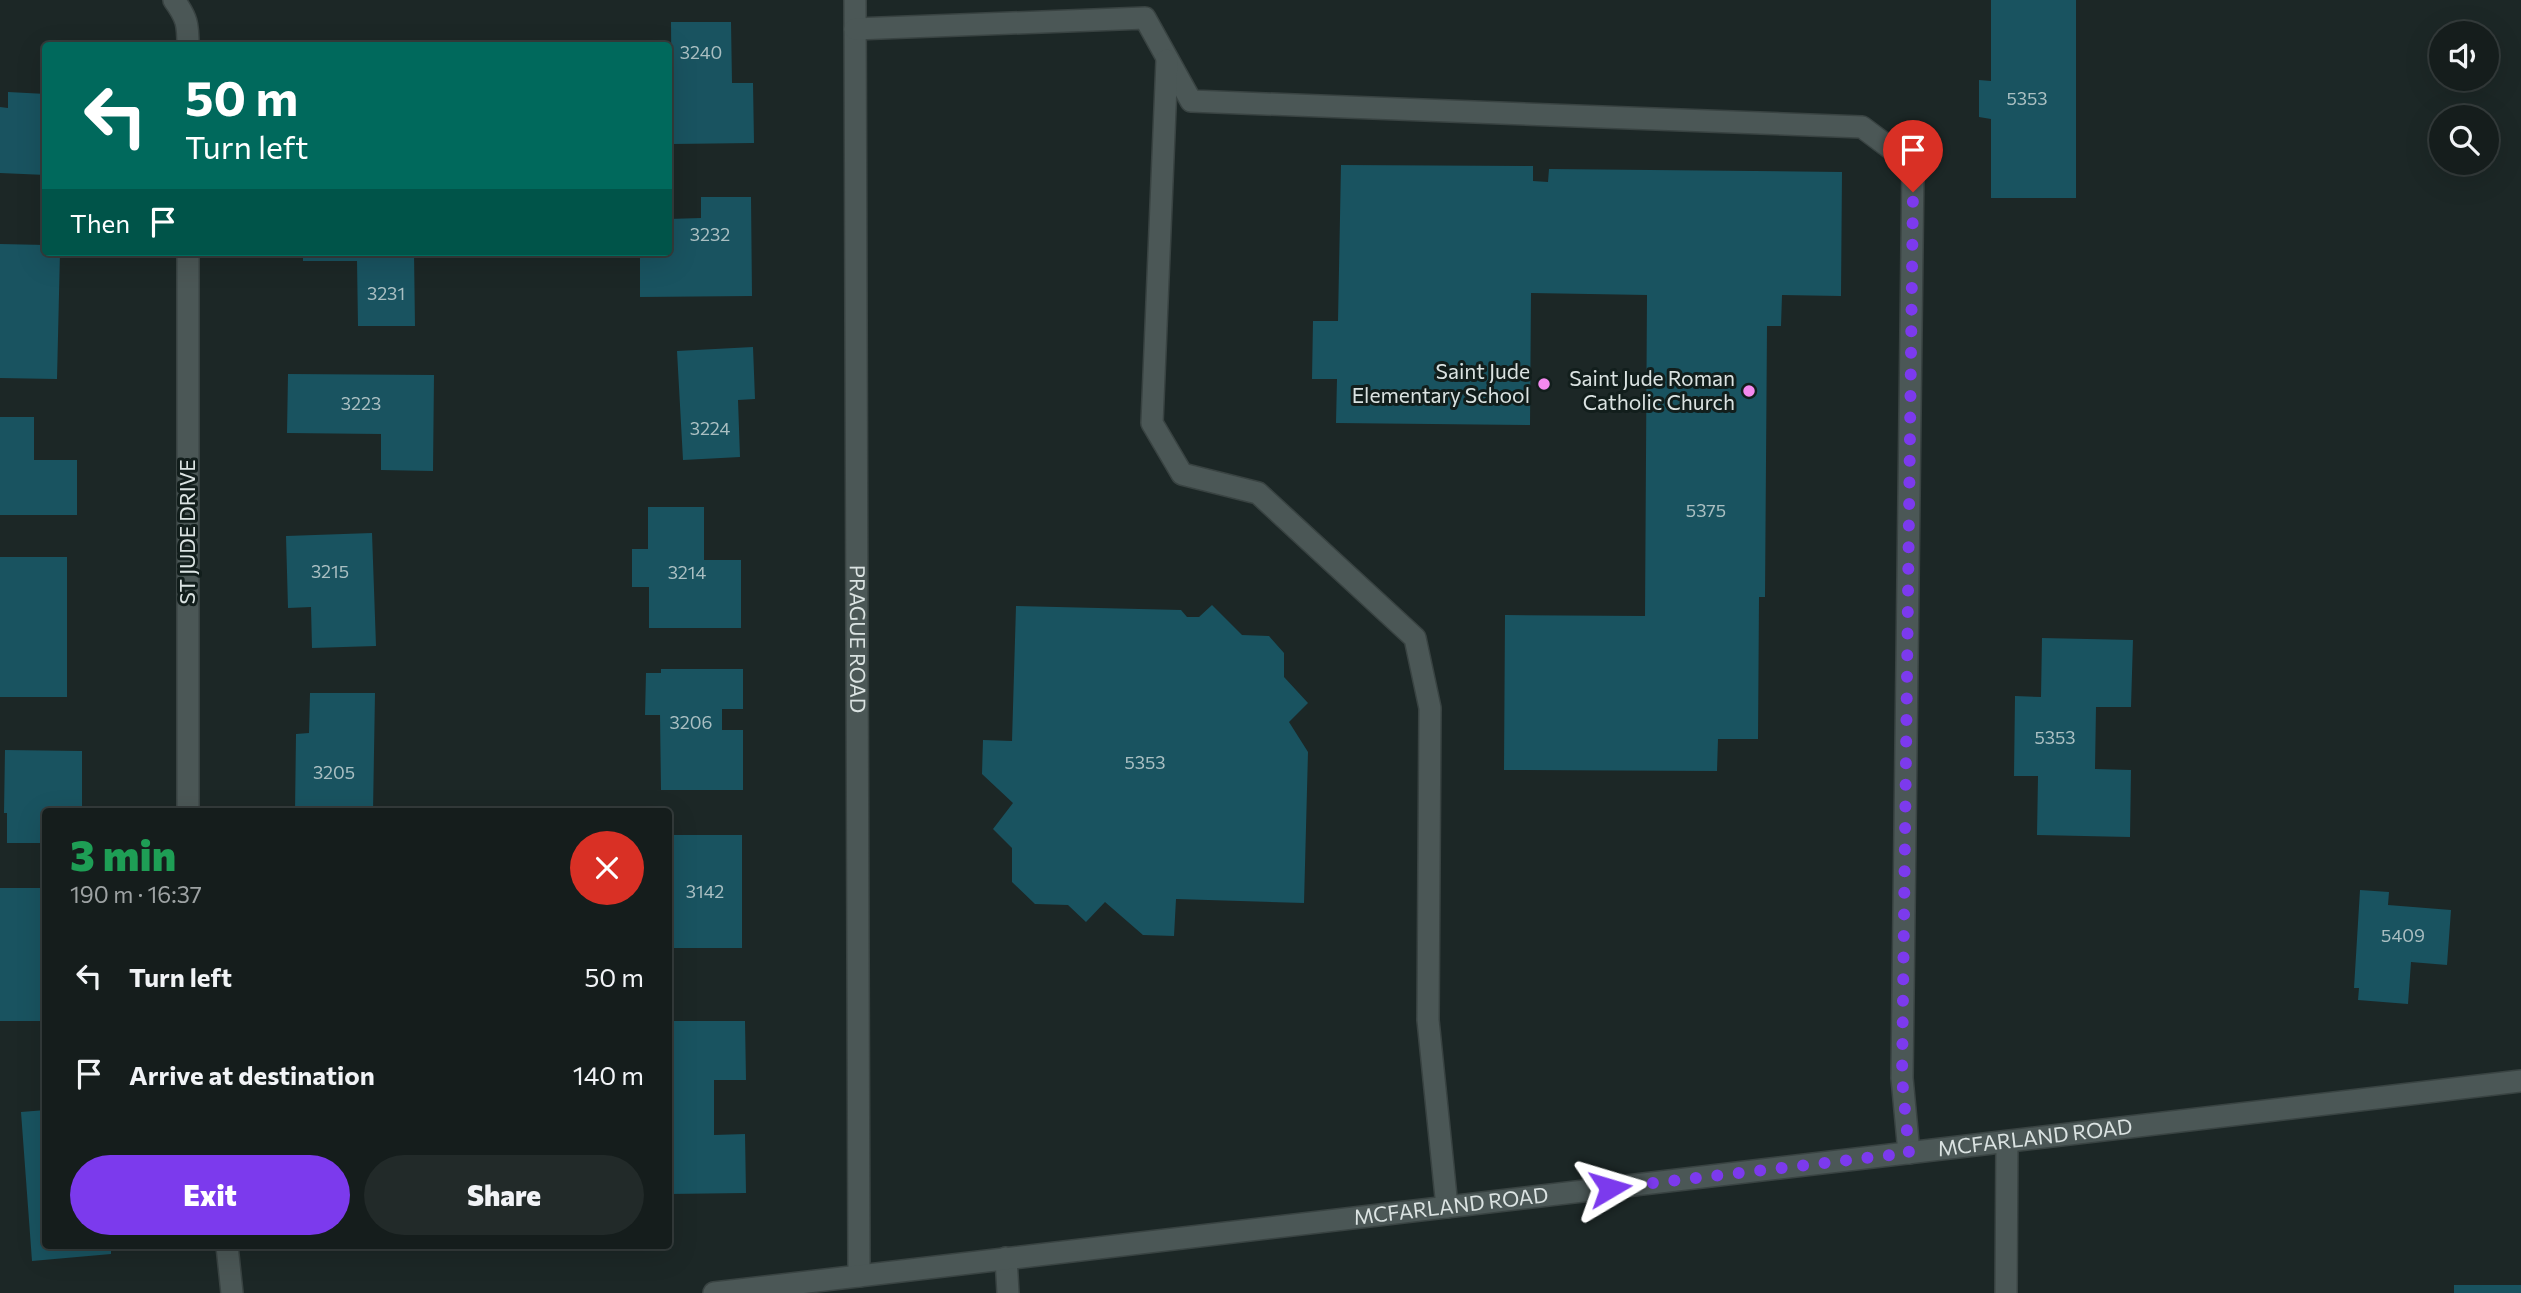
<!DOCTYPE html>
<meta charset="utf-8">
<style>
:root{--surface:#151d1c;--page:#222a29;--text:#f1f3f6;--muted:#9da2a3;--line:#343b3b;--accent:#7c3aed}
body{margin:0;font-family:Commissioner,sans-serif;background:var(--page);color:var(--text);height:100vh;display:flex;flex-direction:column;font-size:26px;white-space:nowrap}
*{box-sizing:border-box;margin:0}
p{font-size:23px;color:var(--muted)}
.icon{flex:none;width:38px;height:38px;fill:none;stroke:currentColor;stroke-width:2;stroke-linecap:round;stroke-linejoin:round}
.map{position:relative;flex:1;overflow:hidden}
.side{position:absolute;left:42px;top:808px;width:630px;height:441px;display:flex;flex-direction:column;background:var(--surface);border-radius:7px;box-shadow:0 7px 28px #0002,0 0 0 2px var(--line)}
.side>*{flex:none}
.top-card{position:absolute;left:42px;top:42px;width:630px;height:214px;border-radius:7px;box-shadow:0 7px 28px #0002,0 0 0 2px var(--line);background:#00695c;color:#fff;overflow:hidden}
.tools{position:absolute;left:2429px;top:21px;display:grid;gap:14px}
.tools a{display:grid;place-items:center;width:70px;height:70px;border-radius:50%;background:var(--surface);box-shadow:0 7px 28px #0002,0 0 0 2px var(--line);font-size:35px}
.pin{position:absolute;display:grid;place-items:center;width:60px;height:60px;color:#fff;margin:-72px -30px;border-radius:50% 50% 50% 0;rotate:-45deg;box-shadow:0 0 7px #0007}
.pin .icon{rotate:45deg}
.me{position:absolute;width:77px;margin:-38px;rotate:83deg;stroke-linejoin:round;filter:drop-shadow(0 0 5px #0008)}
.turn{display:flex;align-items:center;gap:24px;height:147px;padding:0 28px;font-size:32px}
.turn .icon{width:91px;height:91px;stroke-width:2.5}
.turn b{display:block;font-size:49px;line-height:60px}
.then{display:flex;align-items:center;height:66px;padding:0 28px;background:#0003;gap:14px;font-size:26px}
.round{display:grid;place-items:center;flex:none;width:74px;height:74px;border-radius:37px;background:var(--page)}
.overview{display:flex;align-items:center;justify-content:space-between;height:119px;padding:0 28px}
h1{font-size:42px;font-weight:800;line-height:52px;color:#1e9e55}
.button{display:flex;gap:14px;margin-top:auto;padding:14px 28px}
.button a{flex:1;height:80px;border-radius:42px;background:var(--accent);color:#fff;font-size:28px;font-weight:800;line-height:80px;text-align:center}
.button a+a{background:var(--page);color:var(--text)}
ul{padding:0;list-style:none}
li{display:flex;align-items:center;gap:21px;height:98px;padding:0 28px}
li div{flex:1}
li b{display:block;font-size:26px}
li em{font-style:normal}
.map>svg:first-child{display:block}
.building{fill:#195360}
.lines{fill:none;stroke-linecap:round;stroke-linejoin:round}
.minor-casing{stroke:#394342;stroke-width:24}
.minor{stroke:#4b5756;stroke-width:21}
.route{stroke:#7c3aed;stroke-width:12;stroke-dasharray:0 21.6}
.poi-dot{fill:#f589ef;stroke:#121e1c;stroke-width:2.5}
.labels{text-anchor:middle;stroke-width:6;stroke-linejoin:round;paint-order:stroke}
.number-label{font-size:18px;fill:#aabfc2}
.poi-label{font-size:21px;fill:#dbe3e2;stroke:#121e1c;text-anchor:end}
.street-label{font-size:21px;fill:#dbe3e2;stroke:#121e1c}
</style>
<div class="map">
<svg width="2521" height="1293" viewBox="0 0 2521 1293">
<rect width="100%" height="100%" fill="#1c2726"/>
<g class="building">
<path d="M1991 0H2076V198H1991V119L1979 117V80L1991 81Z"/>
<path d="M671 22H731L732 83H753L754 143 672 144Z"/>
<path d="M8 92 46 94V175L0 173V107L8 108Z"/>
<path d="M1341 165 1533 166V181L1548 182 1549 169 1842 172 1841 296 1782 295 1781 326H1767L1765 597H1759L1758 739H1718L1717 771 1504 770 1505 615 1645 616 1647 295 1531 293 1530 425 1336 423 1337 379H1312L1313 321H1338Z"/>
<path d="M701 197H751L752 296 640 297V252H668V219L701 218Z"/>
<path d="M0 244 46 245V252H60L57 379 0 378Z"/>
<path d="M303 252H414L415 326H358L357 261H303Z"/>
<path d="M753 347 755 399 738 400 740 457 683 460 677 351Z"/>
<path d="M288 374 434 375 433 471 381 470V434L287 433Z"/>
<path d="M0 417H34V460H77V515H0Z"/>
<path d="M648 507H704V560H741V628H649V587H632V549H648Z"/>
<path d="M372 533 376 646 312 648 311 607 288 608 286 536Z"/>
<rect x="0" y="557" width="67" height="140"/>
<path d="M1212 605 1242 635 1269 636 1284 653V677L1308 703 1289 722 1308 752 1304 903 1176 899 1174 936 1143 935 1105 902 1086 922 1068 905 1035 904 1012 882V848L993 829 1013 803 982 774 983 740 1012 741 1016 606 1181 610 1187 617H1199Z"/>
<path d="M2042 638 2133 640 2131 707H2096L2095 769 2131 770 2130 837 2037 835 2038 776H2014L2015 696 2041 697Z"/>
<path d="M661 669H743V709H722V730H743V790H661L660 715H645L646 673H661Z"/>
<path d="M310 693H375L373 812H295L296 734 309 733Z"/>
<path d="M5 750 82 751V812H46V843H7V813H4Z"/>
<rect x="668" y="835" width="74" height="113"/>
<rect x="0" y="888" width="46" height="133"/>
<path d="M2360 890 2389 892 2388 905 2451 910 2447 965 2411 962 2408 1004 2358 1000 2359 988H2354Z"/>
<path d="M668 1021H745L746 1080H714V1135L745 1134 746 1193 668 1194Z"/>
<path d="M46 1110V1246H111V1254L32 1261 21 1112Z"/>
<rect x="2454" y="1285" width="67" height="8"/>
</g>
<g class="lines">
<defs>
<g id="minor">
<path d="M174 0C187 18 188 24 188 46"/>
<path id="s1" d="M855 0 859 1276"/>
<path d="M855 29 1145 18 1191 101 1862 127 1913 165 1902 1078 1909 1153"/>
<path d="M1167 60 1152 423 1182 474 1258 493 1415 638 1430 708 1428 1020 1447 1207"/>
<path d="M188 252V812"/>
<path d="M227 1246 232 1293"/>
<path d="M1006 1258 1008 1293"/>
<path id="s2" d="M714 1293 2521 1081"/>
<path d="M2006 1293 2007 1142"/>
</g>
</defs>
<use href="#minor" class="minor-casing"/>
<use href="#minor" class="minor"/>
</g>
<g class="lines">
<path class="route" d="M1610 1188 1909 1153 1902 1078 1913 192"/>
</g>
<g class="poi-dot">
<circle cx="1544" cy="384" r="7"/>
<circle cx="1749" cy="391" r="7"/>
</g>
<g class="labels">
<g class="number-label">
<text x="701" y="59">3240</text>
<text x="2027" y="105">5353</text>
<text x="710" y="241">3232</text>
<text x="386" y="300">3231</text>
<text x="361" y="410">3223</text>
<text x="710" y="435">3224</text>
<text x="1706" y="517">5375</text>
<text x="330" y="578">3215</text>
<text x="687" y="579">3214</text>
<text x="691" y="729">3206</text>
<text x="2055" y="744">5353</text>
<text x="1145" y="769">5353</text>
<text x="334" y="779">3205</text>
<text x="705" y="898">3142</text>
<text x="2403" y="942">5409</text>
</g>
<g class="poi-label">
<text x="1530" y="379">Saint Jude<tspan x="1530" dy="24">Elementary School</tspan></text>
<text x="1735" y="386">Saint Jude Roman<tspan x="1735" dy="24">Catholic Church</tspan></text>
</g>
<g class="street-label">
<text transform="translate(188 532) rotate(-90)" y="7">ST JUDE DRIVE</text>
<text dy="7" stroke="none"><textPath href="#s1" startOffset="639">PRAGUE ROAD</textPath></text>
<text dy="7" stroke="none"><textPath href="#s2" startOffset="1330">MCFARLAND ROAD</textPath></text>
<text dy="7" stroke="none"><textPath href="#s2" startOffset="742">MCFARLAND ROAD</textPath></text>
</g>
</g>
</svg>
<div class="tools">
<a><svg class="icon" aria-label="sound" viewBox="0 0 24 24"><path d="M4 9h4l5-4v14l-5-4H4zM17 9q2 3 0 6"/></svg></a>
<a><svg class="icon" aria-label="search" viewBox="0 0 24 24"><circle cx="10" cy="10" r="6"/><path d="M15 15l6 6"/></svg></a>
</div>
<div class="pin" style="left:1913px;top:192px;background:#d93025"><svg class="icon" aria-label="arrive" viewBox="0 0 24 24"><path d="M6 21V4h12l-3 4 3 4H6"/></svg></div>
<svg class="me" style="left:1610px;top:1188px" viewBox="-20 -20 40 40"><path d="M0-17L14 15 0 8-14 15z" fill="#7c3aed" stroke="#fff" stroke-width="4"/></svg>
<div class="top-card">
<div class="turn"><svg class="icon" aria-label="left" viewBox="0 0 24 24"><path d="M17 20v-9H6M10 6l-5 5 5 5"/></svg><div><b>50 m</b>Turn left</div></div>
<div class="then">Then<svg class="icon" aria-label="arrive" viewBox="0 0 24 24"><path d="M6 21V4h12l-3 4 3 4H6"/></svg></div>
</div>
<section class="side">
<div class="overview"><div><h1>3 min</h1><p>190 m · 16:37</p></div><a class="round" style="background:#d93025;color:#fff"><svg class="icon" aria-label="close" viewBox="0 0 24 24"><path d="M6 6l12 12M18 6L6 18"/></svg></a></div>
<ul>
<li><svg class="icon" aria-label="left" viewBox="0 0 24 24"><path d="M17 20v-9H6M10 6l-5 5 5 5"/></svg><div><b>Turn left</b></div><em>50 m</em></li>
<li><svg class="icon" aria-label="arrive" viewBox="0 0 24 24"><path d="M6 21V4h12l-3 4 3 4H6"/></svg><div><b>Arrive at destination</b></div><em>140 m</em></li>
</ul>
<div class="button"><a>Exit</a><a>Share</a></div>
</section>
</div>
